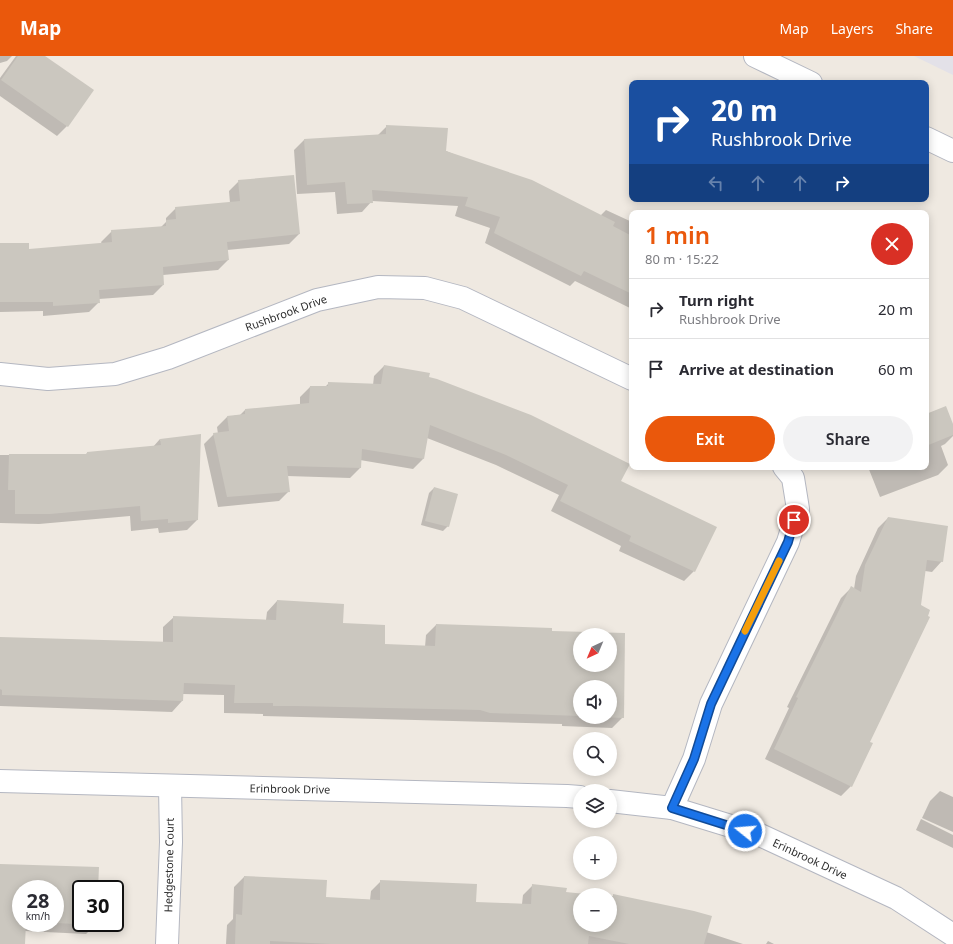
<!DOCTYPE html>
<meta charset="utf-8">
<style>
:root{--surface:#fff;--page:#f2f2f3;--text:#2b2b33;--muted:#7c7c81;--line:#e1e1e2;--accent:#ea580c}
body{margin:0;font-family:"Noto Sans",sans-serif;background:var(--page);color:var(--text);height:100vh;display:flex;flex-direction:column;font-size:15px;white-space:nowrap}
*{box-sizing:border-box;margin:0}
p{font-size:13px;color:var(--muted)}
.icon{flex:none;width:22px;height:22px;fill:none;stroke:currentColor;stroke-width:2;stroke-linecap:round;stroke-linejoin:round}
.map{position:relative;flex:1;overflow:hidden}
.details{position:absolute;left:629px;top:154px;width:300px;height:260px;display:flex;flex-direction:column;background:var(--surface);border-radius:8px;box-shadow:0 2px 10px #0003}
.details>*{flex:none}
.top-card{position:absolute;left:629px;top:24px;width:300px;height:122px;border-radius:8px;box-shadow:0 2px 10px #0003;background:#1a4fa0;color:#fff;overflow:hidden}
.needle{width:26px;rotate:224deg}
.tools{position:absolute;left:573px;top:572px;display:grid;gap:8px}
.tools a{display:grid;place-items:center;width:44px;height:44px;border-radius:50%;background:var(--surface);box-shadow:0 2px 10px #0003;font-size:20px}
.speed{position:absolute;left:12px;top:824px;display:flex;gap:8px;font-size:20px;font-weight:700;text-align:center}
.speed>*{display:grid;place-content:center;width:52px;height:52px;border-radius:50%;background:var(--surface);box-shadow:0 2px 10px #0003;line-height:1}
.speed small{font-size:10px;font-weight:400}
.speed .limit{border:2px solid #111;border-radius:6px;background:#fff;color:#111}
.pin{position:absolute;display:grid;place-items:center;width:34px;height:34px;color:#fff;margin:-17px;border:2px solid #fff;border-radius:50%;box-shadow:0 1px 4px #0007}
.me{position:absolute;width:44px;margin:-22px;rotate:287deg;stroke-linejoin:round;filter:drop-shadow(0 0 3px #0008)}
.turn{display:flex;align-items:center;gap:14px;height:84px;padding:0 16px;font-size:18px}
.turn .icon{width:52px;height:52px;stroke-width:2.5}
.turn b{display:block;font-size:28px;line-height:34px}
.lanes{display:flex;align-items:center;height:38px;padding:0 16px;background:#0003;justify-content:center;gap:20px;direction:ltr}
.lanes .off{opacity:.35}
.round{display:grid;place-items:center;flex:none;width:42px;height:42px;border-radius:21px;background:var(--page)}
.head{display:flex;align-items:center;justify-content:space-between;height:68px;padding:0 16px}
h1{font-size:24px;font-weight:600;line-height:30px;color:var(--accent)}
.button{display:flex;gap:8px;margin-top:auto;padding:8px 16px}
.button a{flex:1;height:46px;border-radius:24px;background:var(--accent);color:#fff;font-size:16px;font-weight:600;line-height:46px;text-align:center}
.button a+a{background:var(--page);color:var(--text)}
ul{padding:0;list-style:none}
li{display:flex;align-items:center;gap:12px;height:60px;padding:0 16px;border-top:1px solid var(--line)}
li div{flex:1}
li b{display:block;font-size:15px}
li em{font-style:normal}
header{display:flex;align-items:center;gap:24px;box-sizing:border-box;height:56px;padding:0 20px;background:var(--accent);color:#fff}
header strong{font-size:19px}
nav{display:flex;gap:22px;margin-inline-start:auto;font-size:14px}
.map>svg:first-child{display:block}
.industrial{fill:#e3e1e8}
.shadow{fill:#0003;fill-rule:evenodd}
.building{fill:#cbc7bf;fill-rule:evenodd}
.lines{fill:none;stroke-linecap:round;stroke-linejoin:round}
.street-casing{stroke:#b4b7c1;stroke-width:24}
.secondary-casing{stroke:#b4b7c1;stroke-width:24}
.street{stroke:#fff;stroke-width:22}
.secondary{stroke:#fff;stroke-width:22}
.route-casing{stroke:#114b97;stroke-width:10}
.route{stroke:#1a73e8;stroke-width:7}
.slow{stroke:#f59e0b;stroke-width:7}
.labels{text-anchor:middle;stroke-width:4;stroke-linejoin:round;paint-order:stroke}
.street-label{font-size:11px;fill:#2e2e2e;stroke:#fff}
</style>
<header>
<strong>Map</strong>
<nav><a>Map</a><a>Layers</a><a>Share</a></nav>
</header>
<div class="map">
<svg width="953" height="888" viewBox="0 0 953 888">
<rect width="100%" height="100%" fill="#efe9e1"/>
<path class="industrial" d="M914 0H953V19Z"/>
<g class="shadow">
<path d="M0 0H12L7 5 0 7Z"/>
<path d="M16 0H43L67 70 57 80 0 40V22Z"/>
<path d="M387 70 600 160 606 154 632 166V253L575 225 570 230 485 187 490 172 455 160 458 150 372 145 362 156 337 158 335 136 297 138 294 94 304 84 378 79Z"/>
<path d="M239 125 299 178 289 188 227 194 228 204 218 214 163 219V229L153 239 99 243V246L89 256 43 260V255L0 256V188L28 194 102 188 101 186 112 175 160 172 166 166V162L176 152 230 147 229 135Z"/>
<path d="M384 310 428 322 620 425 694 515 684 525 619 495 621 490 551 455 559 439 496 409 427 382 423 403 413 413 360 404V412L350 422 287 420 289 435 279 445 218 451 204 388 214 378H218L217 371 227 361 240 359 245 354 300 349V341L310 331H325L329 327 373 329 374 320Z"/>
<path d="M926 359 953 371V380L945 388 941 390 948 409 938 419 880 441 868 411H926Z"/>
<path d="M160 383 197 464 187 474 159 477 158 472 131 475 130 460 39 468 0 467V399H85L87 397 153 391Z"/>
<path d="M434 432 448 470 443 475 421 469 429 437Z"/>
<path d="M888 462 942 505 932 516 925 515 869 686 851 730 841 740 765 703 789 652 787 651 841 542 851 532 854 533 856 520 878 472Z"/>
<path d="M277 545 342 568 383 589 425 591 426 579 436 569 551 576 624 578 623 661 612 672 562 670V668L263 660V658L224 657V639L183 638 182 645 172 656 0 650V583L163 587V571L174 561 266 564 267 556ZM580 579H610V609H580ZM580 631H610V661H580Z"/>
<path d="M940 735 953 741V776L922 762 930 745Z"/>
<path d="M921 763 953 779V792L916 774Z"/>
<path d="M0 809 97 833H81V867H96V868L86 878 25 875 24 888H0ZM21 833H55V867H21Z"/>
<path d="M244 821 325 842 370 844 371 835 381 825 475 847 522 848 523 839 533 829 565 837 585 839H580V869H610V841L613 840 706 876 743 888H226L227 869 233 863 234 831Z"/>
<path d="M768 885 774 888H766Z"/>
</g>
<g class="building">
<path d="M18 0H45L94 34 68 71 1 24Z"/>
<path d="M386 69 448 72 446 95 532 124 615 166 613 170 632 180V238L584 215 581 220 494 177 500 161 465 150 468 141 372 134 373 147 347 148 345 126 307 129 304 83 386 78Z"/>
<path d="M294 119 300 178 227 186 229 204 163 211 164 229 99 234 100 247 53 250V246H0V187H29V193L112 186 111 174 166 170V164L176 163 175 151 240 145 238 124Z"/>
<path d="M384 309 430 317 429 321 437 323 531 359 630 408 621 425 717 471 695 516 629 485 631 480 560 445 568 429 506 399 430 369 424 403 362 393 361 412 287 410 290 436 227 441 213 377 229 375 227 360 245 358V353L309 347 310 330H328V326L381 328Z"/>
<path d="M946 350 953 368V379L926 390V358Z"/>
<path d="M201 378 198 464 168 467V463L141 465 140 450 50 458H15V434H8L9 398H87V396L161 389 160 383Z"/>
<path d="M434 431 458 438 449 471 425 465Z"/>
<path d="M888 461 948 470 943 506 927 504 921 549 930 554 928 560 930 561 870 686 873 687 852 731 774 693 798 642 796 641 851 530 861 536 865 509Z"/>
<path d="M277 544 344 548 343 567 385 569V588L435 590 436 568 552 572V575L625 577 624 662 601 661H610V631H580V660L490 657 480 654 295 650H273V647H234L235 629 184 627 183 645 2 639V634L0 633V581L173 586V560L276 564ZM580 579H610V609H580Z"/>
<path d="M0 808 99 811 98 833H81V867H97V869L55 867V833H21V867L34 868 26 867 25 888H0Z"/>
<path d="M244 820 327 824 326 841 380 844V824L477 828 476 846 531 848 532 828 567 832 566 836 595 839H580V869H610V840L613 841V838L694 855 712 860 704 888H629L589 880 588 888H331L270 885V888H235L236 858 242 859Z"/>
</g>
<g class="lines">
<defs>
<g id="street">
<path d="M0 318 48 323 115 318 168 302 317 244 378 231 425 232 463 242 632 323"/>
<path d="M0 725 567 740 580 741"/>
<path d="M610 745 672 752 760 779 896 842 953 879"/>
<path d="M672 752 694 703 711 648 788 486 798 453 793 422 784 411"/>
<path d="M167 888 171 786 170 730"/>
</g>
<g id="secondary">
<path d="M755 0 811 27"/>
<path d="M926 82 953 95"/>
</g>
</defs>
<use href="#street" class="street-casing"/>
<use href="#secondary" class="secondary-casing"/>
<use href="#street" class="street"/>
<use href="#secondary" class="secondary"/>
</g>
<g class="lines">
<defs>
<path id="route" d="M745 775 672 752 694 703 711 648 788 486 794 464"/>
</defs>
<use href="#route" class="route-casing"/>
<use href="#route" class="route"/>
<path class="slow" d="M745 575 779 505"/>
</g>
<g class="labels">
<g class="street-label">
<text transform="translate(286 257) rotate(-20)" y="4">Rushbrook Drive</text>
<text transform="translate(290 733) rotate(1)" y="4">Erinbrook Drive</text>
<text transform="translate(810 803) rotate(25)" y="4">Erinbrook Drive</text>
<text transform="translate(169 809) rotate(-89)" y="4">Hedgestone Court</text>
</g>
</g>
</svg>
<div class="tools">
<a><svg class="needle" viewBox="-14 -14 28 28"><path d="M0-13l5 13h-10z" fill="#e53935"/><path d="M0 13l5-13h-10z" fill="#7c7c81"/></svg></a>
<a><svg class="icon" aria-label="sound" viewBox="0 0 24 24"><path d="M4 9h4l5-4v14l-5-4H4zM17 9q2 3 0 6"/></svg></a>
<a><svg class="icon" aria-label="search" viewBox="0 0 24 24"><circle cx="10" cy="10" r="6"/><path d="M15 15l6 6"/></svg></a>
<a><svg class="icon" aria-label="layers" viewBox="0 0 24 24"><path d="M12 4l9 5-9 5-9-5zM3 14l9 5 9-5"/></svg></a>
<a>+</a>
<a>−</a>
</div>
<div class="speed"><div>28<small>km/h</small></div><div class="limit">30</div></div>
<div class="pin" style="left:794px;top:464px;background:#d93025"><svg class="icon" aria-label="arrive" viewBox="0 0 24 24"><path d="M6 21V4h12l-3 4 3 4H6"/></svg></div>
<svg class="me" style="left:745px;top:775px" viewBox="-20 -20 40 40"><circle r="17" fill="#1a73e8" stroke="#fff" stroke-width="3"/><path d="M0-11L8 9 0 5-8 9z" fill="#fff"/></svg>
<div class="top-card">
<div class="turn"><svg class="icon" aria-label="right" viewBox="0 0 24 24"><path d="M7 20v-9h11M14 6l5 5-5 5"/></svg><div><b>20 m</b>Rushbrook Drive</div></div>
<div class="lanes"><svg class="icon off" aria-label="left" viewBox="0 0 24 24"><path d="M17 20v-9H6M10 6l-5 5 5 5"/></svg><svg class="icon off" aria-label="ahead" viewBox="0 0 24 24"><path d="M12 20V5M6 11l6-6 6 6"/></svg><svg class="icon off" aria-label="ahead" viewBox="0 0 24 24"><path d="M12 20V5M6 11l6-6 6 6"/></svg><svg class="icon" aria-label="right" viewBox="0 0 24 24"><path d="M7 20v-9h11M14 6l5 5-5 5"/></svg></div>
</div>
<section class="details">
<div class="head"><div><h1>1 min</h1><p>80 m · 15:22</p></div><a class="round" style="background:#d93025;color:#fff"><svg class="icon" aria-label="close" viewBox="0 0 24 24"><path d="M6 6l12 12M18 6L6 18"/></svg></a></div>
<ul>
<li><svg class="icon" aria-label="right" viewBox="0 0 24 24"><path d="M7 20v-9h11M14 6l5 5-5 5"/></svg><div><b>Turn right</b><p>Rushbrook Drive</p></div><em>20 m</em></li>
<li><svg class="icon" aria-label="arrive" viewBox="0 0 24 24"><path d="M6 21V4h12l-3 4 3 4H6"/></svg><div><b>Arrive at destination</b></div><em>60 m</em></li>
</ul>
<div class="button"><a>Exit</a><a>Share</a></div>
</section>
</div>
